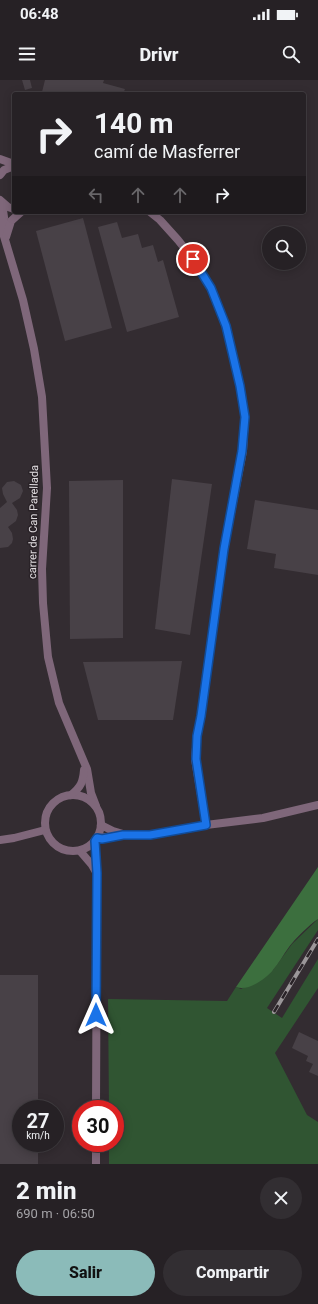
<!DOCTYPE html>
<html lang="es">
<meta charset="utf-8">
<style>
:root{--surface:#262125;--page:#322e32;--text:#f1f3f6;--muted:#a4a3a7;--line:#423e42;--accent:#8bbbb9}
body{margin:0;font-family:Roboto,sans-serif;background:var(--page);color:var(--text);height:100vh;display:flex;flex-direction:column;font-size:15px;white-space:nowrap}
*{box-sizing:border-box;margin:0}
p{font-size:13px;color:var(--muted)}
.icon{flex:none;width:22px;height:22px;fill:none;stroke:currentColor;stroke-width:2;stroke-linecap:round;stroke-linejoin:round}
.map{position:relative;height:1084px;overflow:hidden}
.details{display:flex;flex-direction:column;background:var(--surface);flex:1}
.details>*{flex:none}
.banner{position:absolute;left:12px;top:12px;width:294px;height:122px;border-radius:4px;box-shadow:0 2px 10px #0003,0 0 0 1px var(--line);background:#262125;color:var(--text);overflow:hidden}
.fabs{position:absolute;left:262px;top:146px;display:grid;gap:8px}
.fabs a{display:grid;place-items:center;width:44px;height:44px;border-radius:50%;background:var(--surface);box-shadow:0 2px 10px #0003,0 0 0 1px var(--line);font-size:20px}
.speed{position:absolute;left:12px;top:1020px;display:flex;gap:8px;font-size:20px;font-weight:700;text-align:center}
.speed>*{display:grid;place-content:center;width:52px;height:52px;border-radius:50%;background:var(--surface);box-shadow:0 2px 10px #0003,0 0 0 1px var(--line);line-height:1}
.speed small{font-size:10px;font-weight:400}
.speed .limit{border:6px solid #d22;background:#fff;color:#111}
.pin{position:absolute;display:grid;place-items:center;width:34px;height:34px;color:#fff;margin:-17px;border:2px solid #fff;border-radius:50%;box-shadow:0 1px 4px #0007}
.me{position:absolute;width:44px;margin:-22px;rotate:0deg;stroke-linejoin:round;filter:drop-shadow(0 0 3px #0008)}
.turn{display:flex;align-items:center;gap:14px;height:84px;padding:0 16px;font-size:18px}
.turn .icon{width:52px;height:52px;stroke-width:2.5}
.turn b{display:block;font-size:28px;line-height:34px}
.lanes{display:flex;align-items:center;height:38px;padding:0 16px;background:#0003;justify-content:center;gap:20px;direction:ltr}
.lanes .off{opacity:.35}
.round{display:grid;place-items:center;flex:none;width:42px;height:42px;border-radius:21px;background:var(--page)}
.headline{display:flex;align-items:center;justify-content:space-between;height:68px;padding:0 16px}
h1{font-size:24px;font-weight:800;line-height:30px}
.primary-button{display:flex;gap:8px;margin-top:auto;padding:8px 16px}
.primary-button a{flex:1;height:46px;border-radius:24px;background:var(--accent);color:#111;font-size:16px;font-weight:800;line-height:46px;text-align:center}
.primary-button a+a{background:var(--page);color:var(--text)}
.status{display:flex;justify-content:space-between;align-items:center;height:28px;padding:0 20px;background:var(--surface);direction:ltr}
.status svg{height:11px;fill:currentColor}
header{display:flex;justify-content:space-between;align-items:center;height:52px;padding:0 16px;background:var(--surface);font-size:18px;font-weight:800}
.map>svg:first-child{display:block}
.green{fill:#305532}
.forest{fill:#3c6f3e}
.building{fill:#484147}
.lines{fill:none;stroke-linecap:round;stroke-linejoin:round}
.street{stroke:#7f677a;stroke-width:8}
.rail-casing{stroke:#9b9699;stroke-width:4}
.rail{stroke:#292227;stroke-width:2.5;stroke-dasharray:8;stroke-linecap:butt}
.route-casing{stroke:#114b97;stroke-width:10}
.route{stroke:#1a73e8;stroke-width:7}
.labels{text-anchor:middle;stroke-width:3;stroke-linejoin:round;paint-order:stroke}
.street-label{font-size:11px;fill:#e1dde0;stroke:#292227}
</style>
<div class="status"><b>06:48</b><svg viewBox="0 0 49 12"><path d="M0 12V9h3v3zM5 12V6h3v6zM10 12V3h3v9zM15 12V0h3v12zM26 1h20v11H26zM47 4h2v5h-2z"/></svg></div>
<header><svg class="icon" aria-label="menu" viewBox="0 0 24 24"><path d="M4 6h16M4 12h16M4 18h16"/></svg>Drivr<svg class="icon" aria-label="search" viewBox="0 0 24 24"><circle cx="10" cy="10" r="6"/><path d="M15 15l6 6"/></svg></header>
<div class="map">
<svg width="318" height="1084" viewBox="0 0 318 1084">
<rect width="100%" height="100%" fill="#332c31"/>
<path class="green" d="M318 839V850L267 928 282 938 318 879V908L275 973 307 1035 318 1042V1084H109V1063H115V1029H109L108 919 227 921 236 907 241 909 273 890 292 864Z"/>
<path class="forest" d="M318 787V839C309 845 295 859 289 867 283 875 279 883 273 890 266 899 247 912 236 907Z"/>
<g class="building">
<path d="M22 0H30L32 8 25 10Z"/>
<path d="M45 0H104L103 3 125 9 123 14H49L42 12Z"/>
<path d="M83 138 112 248 65 261 36 151Z"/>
<path d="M117 142 122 158 138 154 142 168 153 165 158 182 163 180 179 237 127 252 98 147Z"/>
<path d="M172 399 212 404 190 555 155 549Z"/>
<path d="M123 400V558L70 559 69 401Z"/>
<path d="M14 401 21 405 23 411 20 418 12 423 17 430 18 435 16 441 8 447 12 453 13 459 12 463 8 467 0 468V428L7 422 3 414 2 408 7 402Z"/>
<path d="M255 420 318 430V495L274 488 276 474 247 469Z"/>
<path d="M182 581 173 640H98L83 582Z"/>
<path d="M0 895H38V1029H21V1063H38V1084H0Z"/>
<path d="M299 952 318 961V996L309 992 313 984 306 981 308 976 292 968Z"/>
</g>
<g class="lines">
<g class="street">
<path d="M0 79 14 84"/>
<path d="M0 95 4 90 14 86"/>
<path d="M0 120 8 127 14 129"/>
<path d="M2 123 4 137 3 153 23 220 34 269 42 317 47 408 42 489 43 523 48 577 59 623 87 689 91 713 96 726"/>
<path d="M150 132 160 140 178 160 193 179 211 208 226 247 240 306 245 337 243 371 224 469 201 636 197 656 195 679 206 745"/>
<path d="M6 157 11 141 21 132"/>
<circle cx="73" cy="743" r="28"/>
<path d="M71 715C81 707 83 702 84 690"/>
<path d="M101 745 113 751 123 754"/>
<path d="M97 758 123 755H150L206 745 263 738 318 725"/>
<path d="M0 760 14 758 45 750"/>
<path d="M95 761 97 793 96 1029"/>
<path d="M80 771 92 785 96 792"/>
<path d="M96 1063V1084"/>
</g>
<defs>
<path id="rail" d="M274 932 318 859"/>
</defs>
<use href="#rail" class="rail-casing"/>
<use href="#rail" class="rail"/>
</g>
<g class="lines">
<defs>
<path id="route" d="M96 935 97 793 95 761 97 758 102 759 123 755H150L206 745 196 679 197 656 201 636 224 469 242 371 245 337 240 306 226 246 211 208 193 179"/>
</defs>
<use href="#route" class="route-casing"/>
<use href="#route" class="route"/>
</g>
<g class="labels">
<g class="street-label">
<text transform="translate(33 442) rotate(-89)" y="4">carrer de Can Parellada</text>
</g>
</g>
</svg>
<div class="fabs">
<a><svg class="icon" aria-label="search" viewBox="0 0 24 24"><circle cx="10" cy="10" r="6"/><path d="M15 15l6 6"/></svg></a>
</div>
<div class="speed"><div>27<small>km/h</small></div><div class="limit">30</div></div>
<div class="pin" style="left:193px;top:179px;background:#d93025"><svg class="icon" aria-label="arrive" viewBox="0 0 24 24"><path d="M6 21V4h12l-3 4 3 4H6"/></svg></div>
<svg class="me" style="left:96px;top:935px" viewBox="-20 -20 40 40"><path d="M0-17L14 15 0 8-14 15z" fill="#1a73e8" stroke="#fff" stroke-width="4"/></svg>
<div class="banner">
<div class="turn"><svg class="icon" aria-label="right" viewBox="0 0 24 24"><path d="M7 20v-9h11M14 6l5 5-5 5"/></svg><div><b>140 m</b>camí de Masferrer</div></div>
<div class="lanes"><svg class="icon off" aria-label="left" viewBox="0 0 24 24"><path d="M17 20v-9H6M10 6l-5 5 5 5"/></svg><svg class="icon off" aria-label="ahead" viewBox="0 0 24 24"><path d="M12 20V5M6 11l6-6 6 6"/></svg><svg class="icon off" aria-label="ahead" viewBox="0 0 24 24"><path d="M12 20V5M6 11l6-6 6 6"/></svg><svg class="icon" aria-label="right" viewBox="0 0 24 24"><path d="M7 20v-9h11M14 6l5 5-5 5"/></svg></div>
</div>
</div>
<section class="details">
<div class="headline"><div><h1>2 min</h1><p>690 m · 06:50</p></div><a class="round"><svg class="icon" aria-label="close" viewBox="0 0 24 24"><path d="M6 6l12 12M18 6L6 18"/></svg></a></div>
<div class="primary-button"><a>Salir</a><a>Compartir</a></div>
</section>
